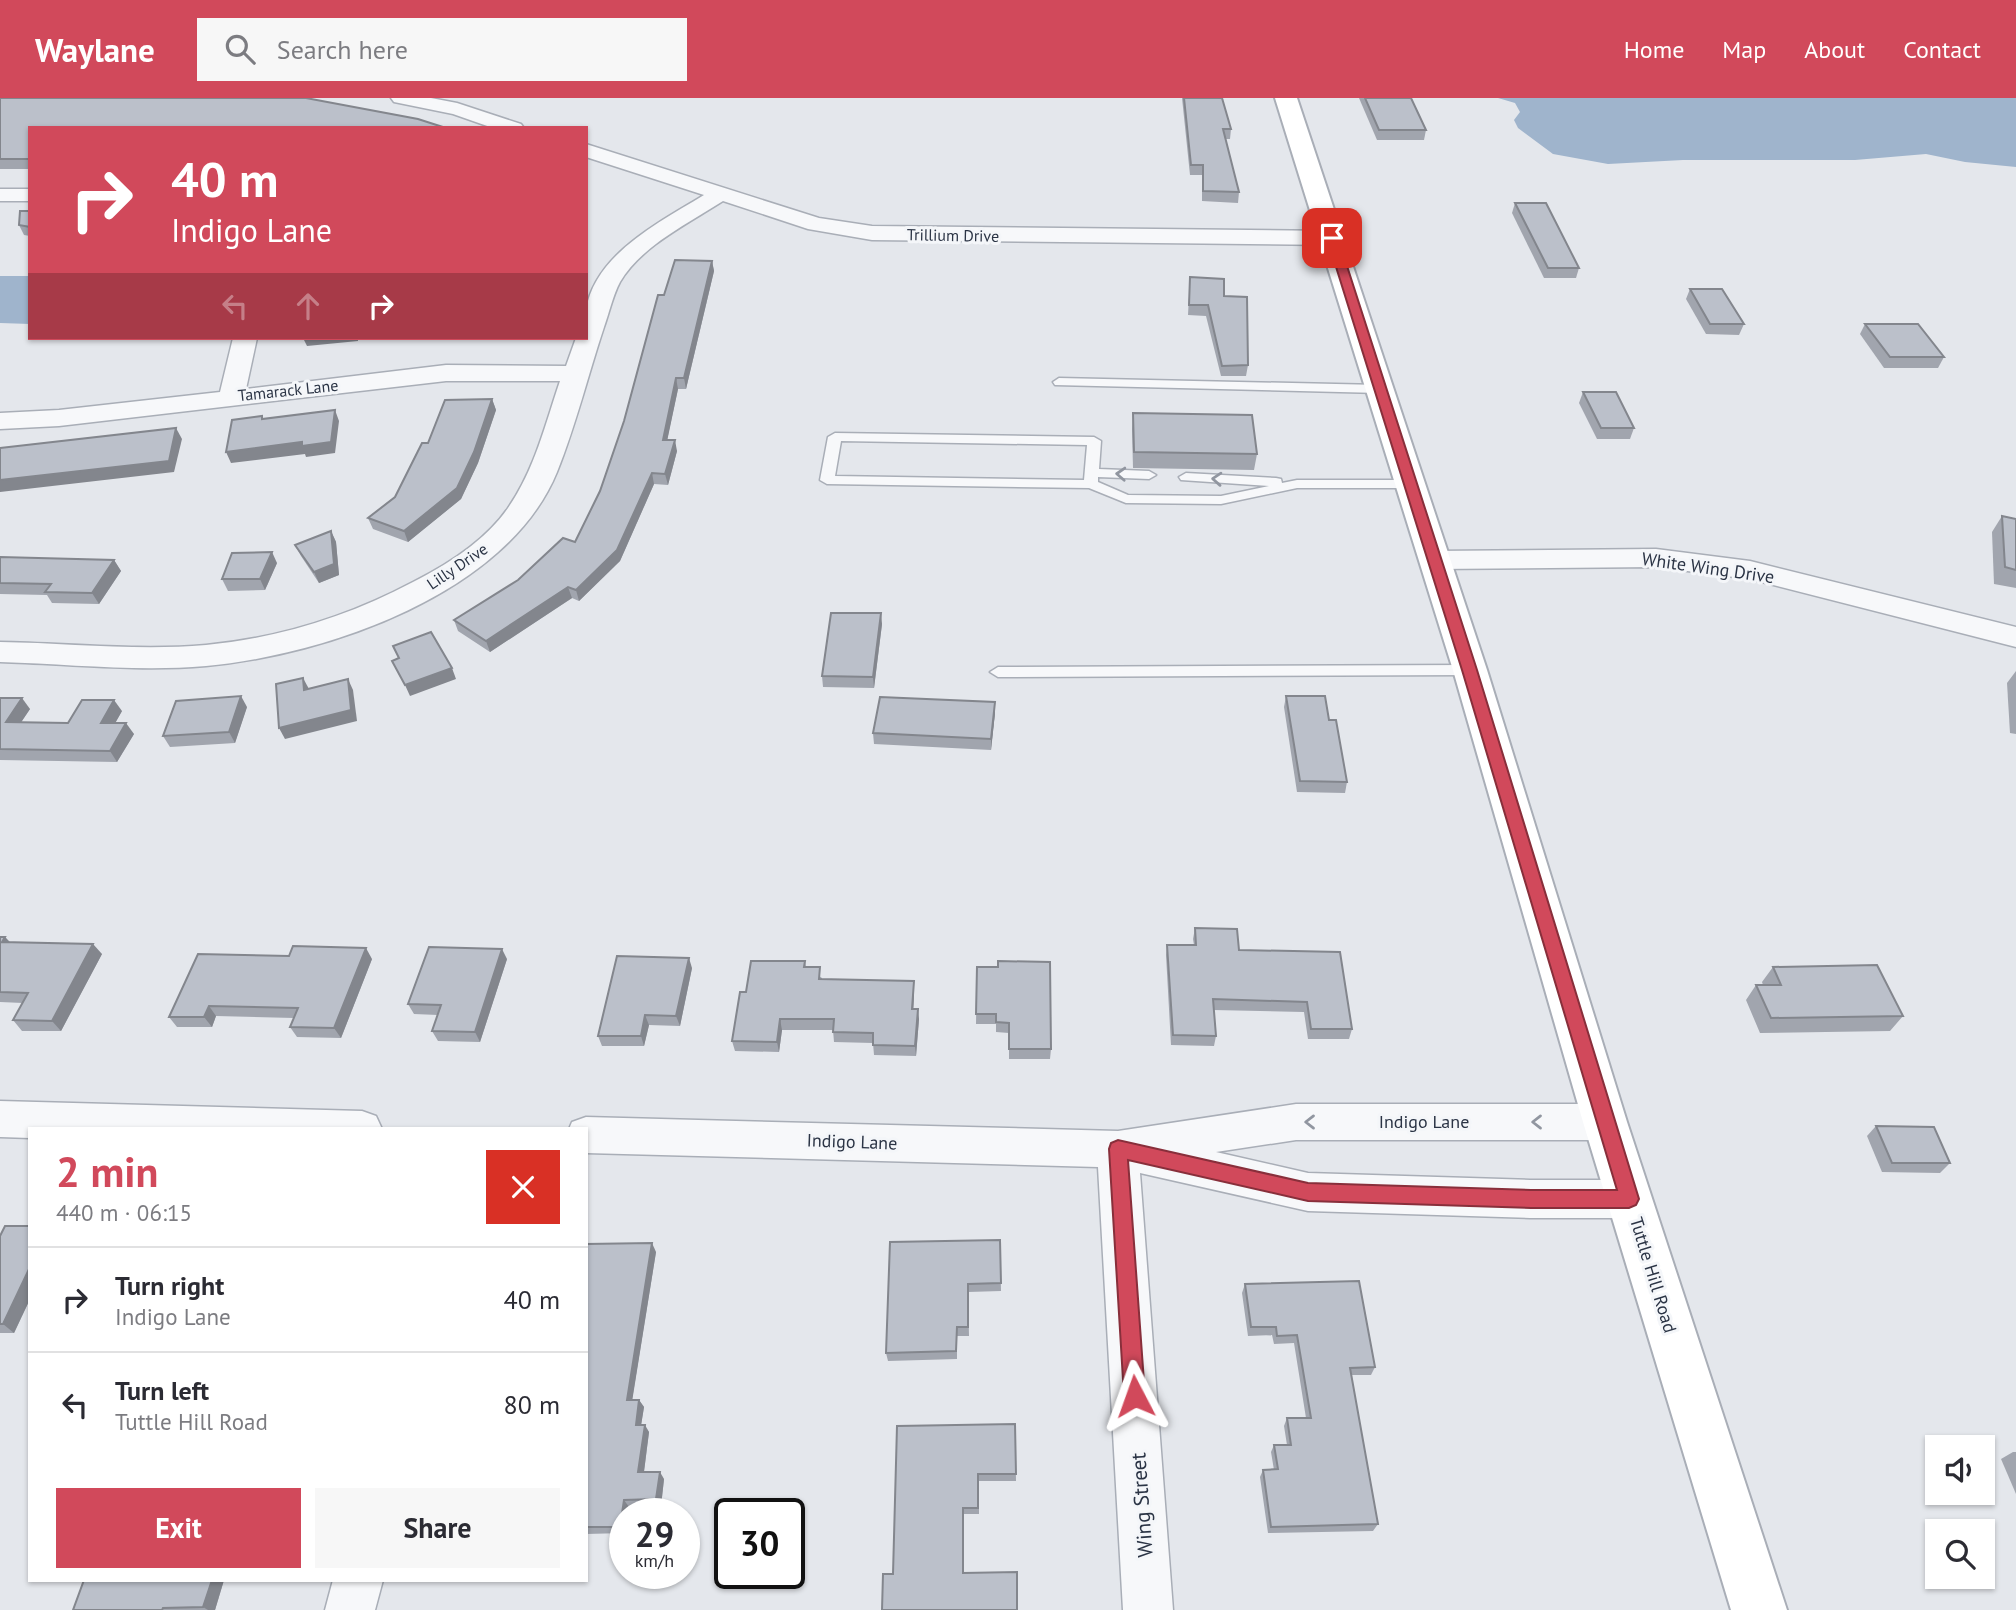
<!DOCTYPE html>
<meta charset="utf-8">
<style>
:root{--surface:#fff;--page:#f7f7f7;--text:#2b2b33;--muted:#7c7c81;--line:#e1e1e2;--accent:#d1495b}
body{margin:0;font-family:"PT Sans",sans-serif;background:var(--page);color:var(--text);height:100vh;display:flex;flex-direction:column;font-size:26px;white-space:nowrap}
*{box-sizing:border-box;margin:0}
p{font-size:23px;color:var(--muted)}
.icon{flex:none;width:38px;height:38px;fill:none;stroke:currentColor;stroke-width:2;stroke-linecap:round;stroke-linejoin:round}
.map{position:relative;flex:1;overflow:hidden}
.panel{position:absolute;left:28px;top:1029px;width:560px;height:455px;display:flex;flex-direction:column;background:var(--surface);border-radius:0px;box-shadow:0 2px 5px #0004}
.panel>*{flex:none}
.banner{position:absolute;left:28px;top:28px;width:560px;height:214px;border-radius:0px;box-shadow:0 2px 5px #0004;background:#d1495b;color:#fff;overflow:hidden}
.controls{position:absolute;left:1925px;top:1337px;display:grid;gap:14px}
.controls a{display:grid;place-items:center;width:70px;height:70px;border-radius:0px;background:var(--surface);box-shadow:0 2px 5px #0004;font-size:35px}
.speed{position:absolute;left:609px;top:1400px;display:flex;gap:14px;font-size:35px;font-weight:700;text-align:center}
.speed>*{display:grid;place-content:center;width:91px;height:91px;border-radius:50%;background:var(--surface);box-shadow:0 2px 5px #0004;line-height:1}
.speed small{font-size:18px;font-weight:400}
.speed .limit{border:4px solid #111;border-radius:10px;background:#fff;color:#111}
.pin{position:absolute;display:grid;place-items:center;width:60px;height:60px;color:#fff;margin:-30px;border-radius:14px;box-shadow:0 4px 10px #0006}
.me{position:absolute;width:77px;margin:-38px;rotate:356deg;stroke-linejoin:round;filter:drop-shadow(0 0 5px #0008)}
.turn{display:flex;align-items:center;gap:24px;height:147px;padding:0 28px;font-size:32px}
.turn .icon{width:91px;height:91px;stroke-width:2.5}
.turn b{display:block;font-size:49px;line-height:60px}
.lanes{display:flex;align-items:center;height:66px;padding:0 28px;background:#0003;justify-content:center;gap:35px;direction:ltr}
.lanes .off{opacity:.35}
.round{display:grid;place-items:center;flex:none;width:74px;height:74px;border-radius:0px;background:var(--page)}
.overview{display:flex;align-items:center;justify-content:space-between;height:119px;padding:0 28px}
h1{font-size:42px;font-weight:700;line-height:52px;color:var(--accent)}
.button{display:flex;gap:14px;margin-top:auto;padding:14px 28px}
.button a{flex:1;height:80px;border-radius:0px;background:var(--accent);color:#fff;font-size:28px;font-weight:700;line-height:80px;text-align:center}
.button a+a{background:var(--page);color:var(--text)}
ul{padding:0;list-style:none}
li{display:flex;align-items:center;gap:21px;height:105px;padding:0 28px;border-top:2px solid var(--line)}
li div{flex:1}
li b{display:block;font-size:26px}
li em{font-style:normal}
header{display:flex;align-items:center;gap:42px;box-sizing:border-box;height:98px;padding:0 35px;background:var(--accent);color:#fff}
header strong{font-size:33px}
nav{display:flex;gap:38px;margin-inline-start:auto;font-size:24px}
.search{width:490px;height:63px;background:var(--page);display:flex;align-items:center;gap:18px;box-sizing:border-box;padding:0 24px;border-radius:0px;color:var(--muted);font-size:26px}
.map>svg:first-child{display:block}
.water{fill:#9fb4cc}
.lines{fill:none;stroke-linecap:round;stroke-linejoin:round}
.service-casing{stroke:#a9aeb7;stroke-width:3}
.minor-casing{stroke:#a9aeb7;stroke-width:3}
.secondary-casing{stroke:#a9aeb7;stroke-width:4}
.service{fill:#f7f8fa;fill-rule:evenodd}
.minor{fill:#f7f8fa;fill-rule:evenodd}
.secondary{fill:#fff;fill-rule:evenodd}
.wall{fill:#a1a5ae}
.shaded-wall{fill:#83868d}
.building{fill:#bbc0ca;stroke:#83868d;stroke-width:2}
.oneway{stroke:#9196a0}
.route{fill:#d1495b;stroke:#882f3b;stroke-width:2}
.labels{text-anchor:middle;stroke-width:6;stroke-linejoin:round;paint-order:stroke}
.far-street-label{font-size:16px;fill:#2b3445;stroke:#f4f6f9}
.street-label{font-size:18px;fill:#2b3445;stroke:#f4f6f9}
.near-street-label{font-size:21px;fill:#2b3445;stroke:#f4f6f9}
</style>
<header>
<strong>Waylane</strong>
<div class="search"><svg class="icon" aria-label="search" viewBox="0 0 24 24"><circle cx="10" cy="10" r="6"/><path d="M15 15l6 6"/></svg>Search here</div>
<nav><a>Home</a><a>Map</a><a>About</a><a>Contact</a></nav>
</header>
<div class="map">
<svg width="2016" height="1512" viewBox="0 0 2016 1512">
<rect width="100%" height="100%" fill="#e4e7ec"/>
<g class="water">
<path d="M1498 0H2016V69L1965 64 1926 56 1855 62H1683L1608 66 1553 56 1518 30 1514 22 1520 14 1515 5Z"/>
<path d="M0 178H30V226L0 225Z"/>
</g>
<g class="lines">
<defs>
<g id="service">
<path d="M1059 280 1380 287 1386 291 1380 295 1055 287 1053 284Z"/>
<path d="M835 335 1094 339 1101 343 1099 371 1149 373 1156 377 1149 381 1098 379V384L1128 397 1221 398 1269 388 1181 382 1179 379 1186 375 1276 380 1281 381 1282 385 1297 382H1411L1418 386 1411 390H1297L1221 406 1126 405 1089 390 827 386 820 382 828 339ZM841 343 1087 347 1084 382 835 378Z"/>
<path d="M1470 567 1478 572 1470 577 998 579 990 574 998 569Z"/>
</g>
<g id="minor">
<path d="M391 0H431L457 5 521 26 524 30H493L453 16 394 4Z"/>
<path d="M586 46 819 120 872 128 1333 133 1341 135 1344 140 1341 145 1333 147 872 142 808 131 723 103C689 125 641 148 620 184 613 197 609 215 604 229 588 277 576 327 557 374 507 496 326 557 206 568 138 574 68 566 0 564V544C68 545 138 553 206 547 279 540 349 518 413 484 447 467 486 442 508 410 535 371 545 327 560 283H446L59 328 0 331V315L59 312 220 294 233 240H257L246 291 446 267 566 268 576 240H586C586 231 585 221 586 212 595 156 660 124 704 97L586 59Z"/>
<rect x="0" y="91" width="30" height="12"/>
<path d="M1656 451 1750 463 2016 529V549L1750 481 1656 469 1434 471 1424 468 1420 462 1424 456 1434 453Z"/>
<path d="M0 1003 362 1013 376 1018 382 1031H30V1040L0 1039Z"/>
<path d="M1296 1006H1605L1619 1011 1625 1024 1619 1037 1605 1042H1296L1216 1054 1308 1075 1530 1082H1629L1644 1087 1650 1101 1644 1115 1629 1120H1530L1308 1113 1140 1075 1173 1512H1123L1098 1069 586 1055V1031H569L572 1024 586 1019 1118 1033Z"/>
<path d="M333 1482H383L375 1512H325Z"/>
</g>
<path id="secondary" d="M1275 0H1297L1487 572 1627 1024 1787 1512H1731L1583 1024 1453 572Z"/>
</defs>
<use href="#service" class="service-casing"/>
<use href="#minor" class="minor-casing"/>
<use href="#secondary" class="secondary-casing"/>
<use href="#service" class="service"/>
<use href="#minor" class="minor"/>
<use href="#secondary" class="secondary"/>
</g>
<g class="wall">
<path d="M0 0 446 30H30V71H0Z"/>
<path d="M1182 0H1222L1231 31 1230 41H1225L1239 94 1238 105 1202 103V77H1190Z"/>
<path d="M1359 0H1411L1426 32 1424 42H1377Z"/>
<path d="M1515 105 1579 170 1576 180H1544L1512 115Z"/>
<path d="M30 113V138L24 137 19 127Z"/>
<path d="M712 163 714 173 686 291H678L667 342 677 353 668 387 654 386 620 463 579 503 572 500 490 554 458 533 454 522 518 482 575 444 600 393 624 323 664 197Z"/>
<path d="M1190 179 1224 198 1248 267 1246 278H1221L1206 218 1188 217Z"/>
<path d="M1690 191 1744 226 1739 237 1706 236 1686 201Z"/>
<path d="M1865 226 1944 259 1938 270H1884L1860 236Z"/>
<path d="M1583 294 1634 330 1630 341H1597L1579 305Z"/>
<path d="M492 301 496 312 478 365 461 401 408 444 373 431 368 420 395 399 428 345Z"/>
<path d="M1133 315 1257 356 1254 372 1133 370 1132 331Z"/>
<path d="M2002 418 2016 421V490L1994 486 1992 434Z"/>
<path d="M331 433 336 444 339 477 319 485 301 458 295 447Z"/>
<path d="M0 459 114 462 121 473 99 506 52 505 47 497 0 496Z"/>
<path d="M277 465 265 492 228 493 222 481Z"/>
<path d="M882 526 874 590 823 589 822 578Z"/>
<path d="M2016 573V636L2010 635 2007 585Z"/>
<path d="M1286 598 1329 622 1347 684 1345 695 1297 694 1284 609Z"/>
<path d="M0 600 30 611 21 624 68 625 122 613 115 625 134 636 117 664 0 662Z"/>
<path d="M247 609 235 645 170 649 163 638Z"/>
<path d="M995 615 991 652 874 646 873 635Z"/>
<path d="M1195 830 1239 852 1352 931 1349 941H1308L1304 914 1213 912 1216 938 1214 948 1171 947 1166 857 1167 847H1194L1193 841Z"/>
<path d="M0 839H5L10 844 102 856 61 933H22L13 922 23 905 0 904Z"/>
<path d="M372 861 341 940 297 939 290 929 294 920 216 918 212 929H177L169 919Z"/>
<path d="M507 861 480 944 438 943 432 933 438 917 414 916 408 906Z"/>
<path d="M805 863 806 869 822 880V881L914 883V894L913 911 919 921 916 958 874 957 873 945 834 944 833 932H782L779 954 735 953 732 943 746 894Z"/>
<path d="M977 869 1051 951 1050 961H1009V935L996 934V926H976Z"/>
<path d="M1773 869 1903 918 1890 933 1760 935 1746 902 1756 887H1763L1762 884Z"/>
<path d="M692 870 680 928 649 927 644 948H602L598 938Z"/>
<path d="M1876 1028 1950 1065 1940 1075 1882 1074 1867 1038Z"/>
<path d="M30 1128V1201L14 1235H0V1138Z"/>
<path d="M1000 1142 1001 1193 968 1194 969 1238H957V1261L888 1263 886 1255Z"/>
<path d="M586 1146 656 1154 632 1302H639L644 1309 641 1327 649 1334 644 1374 664 1381 661 1408 629 1409 628 1416H625V1435L586 1436Z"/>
<path d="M1245 1186 1375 1269 1371 1277H1351L1378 1426 1373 1433 1268 1435 1260 1379 1263 1372H1274L1271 1354 1274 1347H1287L1284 1328 1287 1320H1306L1294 1245 1274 1246 1272 1237 1248 1238 1242 1195Z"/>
<path d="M1015 1326 1016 1383H979V1416H964V1475L893 1476Z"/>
<path d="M2013 1354H2016V1396L2001 1361Z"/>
<path d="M84 1482H224L215 1512H73Z"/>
</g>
<g class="shaded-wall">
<path d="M712 163 714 173 686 291 684 280Z"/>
<path d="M303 240H358V243L307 248Z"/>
<path d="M676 280 678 291 665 353 663 342Z"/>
<path d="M492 301 496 312 478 365 461 401 408 444 404 433Z"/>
<path d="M335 312 339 323 335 355 306 359 305 356 231 365 226 354Z"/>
<path d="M176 330 182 341 174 374 0 394V382Z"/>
<path d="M675 342 677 353 668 387 665 376Z"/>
<path d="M652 375 654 386 620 463 579 503 576 492Z"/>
<path d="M331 433 336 444 339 477 319 485 314 474Z"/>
<path d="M272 454 277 465 265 492 260 481Z"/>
<path d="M114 462 121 473 99 506 92 495Z"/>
<path d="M568 489 572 500 490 554 486 543Z"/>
<path d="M881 515 882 526 874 590 873 579Z"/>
<path d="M452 570 456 581 410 598 405 587Z"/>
<path d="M303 580 309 591 304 592Z"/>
<path d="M348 581 353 592 357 623 285 641 279 630Z"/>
<path d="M241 598 247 609 235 645 229 634Z"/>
<path d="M22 600 30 611 14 635 6 624Z"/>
<path d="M114 602 122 613 109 636 101 625Z"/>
<path d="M995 604V615L991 652V641Z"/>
<path d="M126 625 134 636 117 664 110 653Z"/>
<path d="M5 839 14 849 2 844Z"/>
<path d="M93 846 102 856 61 933 52 923Z"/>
<path d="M366 850 372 861 341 940 334 930Z"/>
<path d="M502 851 507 861 480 944 475 934Z"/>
<path d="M689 860 692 870 680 928 676 918Z"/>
<path d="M914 883V894L913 921 912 911Z"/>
<path d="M209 908 216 918 212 929 204 919Z"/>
<path d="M918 911 919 921 916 958 915 948Z"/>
<path d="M645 917 649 927 644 948 641 938Z"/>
<path d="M780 921 782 932 779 954 777 944Z"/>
<path d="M652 1145 656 1154 631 1310 627 1302Z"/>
<path d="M30 1169V1201L14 1235 3 1226Z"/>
<path d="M639 1302 644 1309 640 1334 636 1327Z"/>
<path d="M645 1327 649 1334 643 1381 638 1374Z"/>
<path d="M660 1374 664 1381 661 1408 656 1401Z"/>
<path d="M624 1402 629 1409 628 1416H625V1434L620 1429Z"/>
<path d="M212 1482H224L215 1512H208L203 1509Z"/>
</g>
<g class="building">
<path d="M0 0H306L418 21 446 30H30V61H0Z"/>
<path d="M1184 0H1222L1231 31H1223L1239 94 1203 93V67H1191Z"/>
<path d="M1365 0H1411L1426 32H1379Z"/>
<path d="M1515 105H1546L1579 170H1548Z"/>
<path d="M20 113H30V129L19 127Z"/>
<path d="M675 162 712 163 684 280H676L663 342H675L665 376 652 375 617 452 576 492 568 489 486 543 454 522 518 482 563 440 575 444 600 393 624 323 658 197H664Z"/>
<path d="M1190 179 1224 181V198L1247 199 1248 267 1222 268 1208 207H1189Z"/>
<path d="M1690 191H1722L1744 226H1710Z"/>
<path d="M1865 226H1918L1944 259H1890Z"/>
<path d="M1583 294H1616L1634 330H1601Z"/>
<path d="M492 301 474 354 457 390 404 433 368 420 395 399 422 345H428L445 302Z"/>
<path d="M335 312 331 344 302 348V344L226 354 232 322 262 318V321Z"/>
<path d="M1133 315 1252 317 1257 356 1134 354Z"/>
<path d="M176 330 169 363 0 382V350Z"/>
<path d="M2002 418 2016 421V472L2005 469Z"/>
<path d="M331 433 334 466 314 474 295 447Z"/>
<path d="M272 454 260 481H222L232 455Z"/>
<path d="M0 459 114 462 92 495 45 494 51 486 0 485Z"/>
<path d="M831 515H881L873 579 822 578Z"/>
<path d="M431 534 452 570 405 587 392 563 399 560 393 548Z"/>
<path d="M303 580 304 592 348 581 351 612 279 630 276 586Z"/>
<path d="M241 598 229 634 163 638 176 603Z"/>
<path d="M1286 598H1325L1329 622H1336L1347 684 1300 683Z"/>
<path d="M880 599 995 604 991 641 873 635Z"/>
<path d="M0 600H22L6 624 68 625 82 602H114L101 625H126L110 653 0 651Z"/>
<path d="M1195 830 1237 831 1239 852 1340 854 1352 931H1311L1307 904 1213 901 1216 938 1173 937 1167 847H1196Z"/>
<path d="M0 839H5L2 844 93 846 52 923 13 922 28 895 0 894Z"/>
<path d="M293 848 366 850 334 930 290 929 298 910 209 908 204 919H169L198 856 289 858Z"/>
<path d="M429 849 502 851 475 934 432 933 441 907 408 906Z"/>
<path d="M617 858 689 860 676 918 645 917 641 938H598Z"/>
<path d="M751 863H805L804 869H820L819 881 914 883 912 911H918L915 948 873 947V935L833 934 834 921H780L777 944 732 943 740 894H746Z"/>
<path d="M998 863 1050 864 1051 951H1009V925L996 924V916H976L977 869H998Z"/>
<path d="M1877 867 1903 918 1771 920 1756 887H1781L1773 869Z"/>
<path d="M1876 1028 1934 1029 1950 1065H1892Z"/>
<path d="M5 1128H30V1169L3 1226H0V1138Z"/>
<path d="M1000 1142 1001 1185 968 1186V1229H957L956 1253 886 1255 890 1144Z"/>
<path d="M652 1145 627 1302H639L636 1327H645L638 1374H660L656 1401 624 1402 620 1429H586V1146Z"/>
<path d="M1359 1183 1375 1269 1350 1270 1378 1426 1271 1429 1263 1372 1278 1371 1274 1347H1291L1287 1320H1311L1297 1237 1277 1238 1276 1229H1251L1245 1186Z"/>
<path d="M1015 1326 1016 1376H978V1410H963V1475L1017 1474V1512H882L883 1476H893L897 1328Z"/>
<path d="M84 1482H212L203 1509 163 1510 162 1512H73Z"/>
</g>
<defs><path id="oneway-chevron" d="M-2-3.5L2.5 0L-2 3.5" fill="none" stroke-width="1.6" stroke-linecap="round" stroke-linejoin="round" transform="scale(1.75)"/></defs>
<g class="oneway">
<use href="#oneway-chevron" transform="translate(1121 376) rotate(-177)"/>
<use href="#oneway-chevron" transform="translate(1217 381) rotate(-176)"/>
<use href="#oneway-chevron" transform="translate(1310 1024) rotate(180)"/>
<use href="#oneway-chevron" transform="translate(1537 1024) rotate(-180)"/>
</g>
<path class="route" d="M1332 137 1338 140 1477 572 1639 1101 1636 1107 1629 1110H1531L1308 1103 1128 1062 1145 1298 1142 1305 1135 1308 1127 1305 1124 1298 1109 1051 1111 1045 1118 1042 1308 1085 1531 1092H1617L1462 572 1327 140Z"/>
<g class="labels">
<g class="far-street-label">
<text transform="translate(953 137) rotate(1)" y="6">Trillium Drive</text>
<text transform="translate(288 292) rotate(-6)" y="6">Tamarack Lane</text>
<text transform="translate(457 468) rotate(-34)" y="6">Lilly Drive</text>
</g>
<g class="street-label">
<text transform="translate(1708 470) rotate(8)" y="6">White Wing Drive</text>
<text x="1424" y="1030">Indigo Lane</text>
<text transform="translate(852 1044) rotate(2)" y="6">Indigo Lane</text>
<text transform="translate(1653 1177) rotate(73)" y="6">Tuttle Hill Road</text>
</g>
<g class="near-street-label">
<text transform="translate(1142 1407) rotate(-94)" y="7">Wing Street</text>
</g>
</g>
</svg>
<div class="controls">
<a><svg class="icon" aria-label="sound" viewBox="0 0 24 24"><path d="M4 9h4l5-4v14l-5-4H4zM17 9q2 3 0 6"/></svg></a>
<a><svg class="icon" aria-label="search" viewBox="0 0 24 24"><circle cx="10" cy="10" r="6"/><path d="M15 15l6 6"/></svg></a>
</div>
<div class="speed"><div>29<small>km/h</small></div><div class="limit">30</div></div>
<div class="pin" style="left:1332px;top:140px;background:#d93025"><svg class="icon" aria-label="arrive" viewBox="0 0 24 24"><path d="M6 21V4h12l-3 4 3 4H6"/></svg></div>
<svg class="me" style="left:1135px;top:1298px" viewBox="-20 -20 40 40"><path d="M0-17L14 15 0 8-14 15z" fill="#d1495b" stroke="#fff" stroke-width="4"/></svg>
<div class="banner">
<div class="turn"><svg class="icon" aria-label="right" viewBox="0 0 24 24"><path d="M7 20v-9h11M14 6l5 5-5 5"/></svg><div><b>40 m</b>Indigo Lane</div></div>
<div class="lanes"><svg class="icon off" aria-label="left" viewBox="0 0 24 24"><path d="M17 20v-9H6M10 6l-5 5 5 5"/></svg><svg class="icon off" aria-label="ahead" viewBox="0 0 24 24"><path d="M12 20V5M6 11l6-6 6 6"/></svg><svg class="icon" aria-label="right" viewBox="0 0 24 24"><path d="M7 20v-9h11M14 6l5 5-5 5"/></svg></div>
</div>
<section class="panel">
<div class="overview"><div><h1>2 min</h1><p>440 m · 06:15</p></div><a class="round" style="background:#d93025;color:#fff"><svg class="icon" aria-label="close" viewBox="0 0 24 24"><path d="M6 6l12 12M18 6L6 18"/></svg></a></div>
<ul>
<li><svg class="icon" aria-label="right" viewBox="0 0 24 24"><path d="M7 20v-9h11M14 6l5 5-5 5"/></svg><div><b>Turn right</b><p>Indigo Lane</p></div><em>40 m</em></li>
<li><svg class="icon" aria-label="left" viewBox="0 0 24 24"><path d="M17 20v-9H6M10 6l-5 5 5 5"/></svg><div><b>Turn left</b><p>Tuttle Hill Road</p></div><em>80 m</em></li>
</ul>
<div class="button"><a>Exit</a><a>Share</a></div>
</section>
</div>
